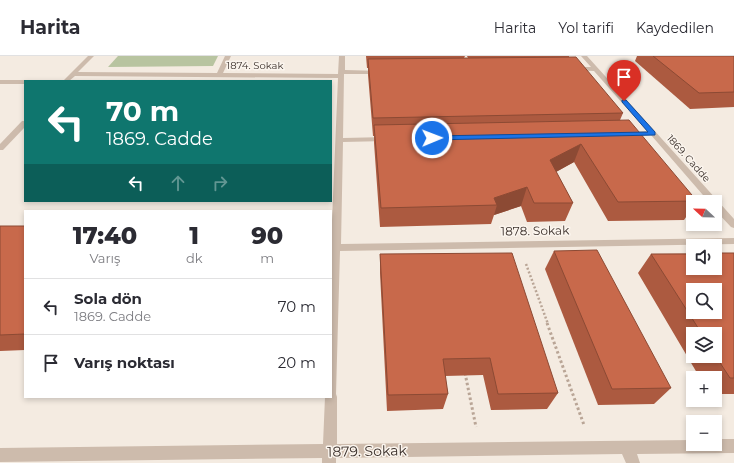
<!DOCTYPE html>
<html lang="tr">
<meta charset="utf-8">
<style>
:root{--surface:#fff;--page:#f7f7f7;--text:#2b2b33;--muted:#7c7c81;--line:#e1e1e2}
body{margin:0;font-family:Montserrat,sans-serif;background:var(--page);color:var(--text);height:100vh;display:flex;flex-direction:column;font-size:15px;white-space:nowrap}
*{box-sizing:border-box;margin:0}
p{font-size:13px;color:var(--muted)}
.icon{flex:none;width:22px;height:22px;fill:none;stroke:currentColor;stroke-width:2;stroke-linecap:round;stroke-linejoin:round}
.map{position:relative;flex:1;overflow:hidden}
.details{position:absolute;left:24px;top:154px;width:308px;height:188px;display:flex;flex-direction:column;background:var(--surface);border-radius:0px;box-shadow:0 2px 6px #0003}
.details>*{flex:none}
.banner{position:absolute;left:24px;top:24px;width:308px;height:122px;border-radius:0px;box-shadow:0 2px 6px #0003;background:#0f766e;color:#fff;overflow:hidden}
.needle{width:26px;rotate:292deg}
.buttons{position:absolute;left:686px;top:139px;display:grid;gap:8px}
.buttons a{display:grid;place-items:center;width:36px;height:36px;border-radius:0px;background:var(--surface);box-shadow:0 2px 6px #0003;font-size:20px}
.pin{position:absolute;display:grid;place-items:center;width:34px;height:34px;color:#fff;margin:-41px -17px;border-radius:50% 50% 50% 0;rotate:-45deg;box-shadow:0 0 4px #0007}
.pin .icon{rotate:45deg}
.me{position:absolute;width:44px;margin:-22px;rotate:89deg;stroke-linejoin:round;filter:drop-shadow(0 0 3px #0008)}
.turn{display:flex;align-items:center;gap:14px;height:84px;padding:0 16px;font-size:18px}
.turn .icon{width:52px;height:52px;stroke-width:2.5}
.turn b{display:block;font-size:28px;line-height:34px}
.lanes{display:flex;align-items:center;height:38px;padding:0 16px;background:#0003;justify-content:center;gap:20px;direction:ltr}
.lanes .off{opacity:.35}
.eta{display:flex;justify-content:space-evenly;align-items:center;height:68px;text-align:center}
.eta b{font-size:24px;font-weight:800;line-height:28px}
ul{padding:0;list-style:none}
li{display:flex;align-items:center;gap:12px;height:56px;padding:0 16px;border-top:1px solid var(--line)}
li div{flex:1}
li b{display:block;font-size:15px}
li em{font-style:normal}
header{display:flex;align-items:center;gap:24px;box-sizing:border-box;height:56px;padding:0 20px;background:var(--surface);border-bottom:1px solid var(--line)}
header strong{font-size:19px}
nav{display:flex;gap:22px;margin-inline-start:auto;font-size:14px}
.map>svg:first-child{display:block}
.green{fill:#b8c4a0}
.lines{fill:none;stroke-linecap:round;stroke-linejoin:round}
.path-far1{stroke:#b9a596;stroke-width:2.5;stroke-dasharray:2 2;stroke-linecap:butt}
.path{stroke:#b9a596;stroke-width:3;stroke-dasharray:2.5 2.5;stroke-linecap:butt}
.minor{fill:#cdbbac;fill-rule:evenodd}
.wall{fill:#ac5a40;fill-rule:evenodd}
.shaded-wall{fill:#8c4a34}
.building{fill:#c8694b;stroke:#8c4a34;fill-rule:evenodd}
.route{fill:#1a73e8;stroke:#114b97}
.labels{text-anchor:middle;stroke-width:3;stroke-linejoin:round;paint-order:stroke}
.far-street-label{font-size:10px;fill:#3b302b;stroke:#fbf5ee}
.street-label{font-size:12px;fill:#3b302b;stroke:#fbf5ee}
.near-street-label{font-size:14px;fill:#3b302b;stroke:#fbf5ee}
</style>
<header>
<strong>Harita</strong>
<nav><a>Harita</a><a>Yol tarifi</a><a>Kaydedilen</a></nav>
</header>
<div class="map">
<svg width="734" height="407" viewBox="0 0 734 407">
<rect width="100%" height="100%" fill="#f4ebe1"/>
<path class="green" d="M118 0H218L213 10 108 11Z"/>
<g class="lines">
<path class="path-far1" d="M526 208 548 268"/>
<g class="path">
<path d="M547 267 584 369"/>
<path d="M465 317 476 371"/>
</g>
<g class="minor">
<path d="M88 0H94L78 16 217 17 225 0H231L223 17 338 18 339 0H345V14L383 15V17L381 18H344L343 82 387 81 391 83 387 85 343 86 341 188 734 182V188L340 195 336 338 337 341V388L693 384V388H715V383H734V397L637 398 640 407H626L622 398 336 402V407H322V402L0 406V392L323 388 325 341H331V188L338 22 75 20 69 25H63Z"/>
<path d="M581 0H587L717 144 734 163V172L731 171 715 154V146H709L651 79 624 80V76H627L647 75 594 15 571 14 570 13 573 11H591Z"/>
<path d="M0 24H25L27 25H25V28H0Z"/>
<path d="M22 65H25V71L3 94H0V88Z"/>
</g>
</g>
<g class="wall">
<path d="M366 0H465L464 2H468L467 0H569V1L623 57 620 64 697 145V146H693V151L684 164 608 165 574 106 556 116 573 147 565 165 527 166 521 150 494 159 491 168 380 171 374 87V80H373L368 19V12H367Z"/>
<path d="M637 0H734V51L690 53 635 5Z"/>
<path d="M0 170H25V294L0 295Z"/>
<path d="M554 195 671 332 654 348 598 349 545 213Z"/>
<path d="M734 197V338H715V322H700L638 217 651 198ZM693 278H715V300H693Z"/>
<path d="M380 198 558 337 547 353 491 354 483 319 445 320 448 338 443 353 387 355 380 217Z"/>
</g>
<g class="shaded-wall">
<path d="M581 88 574 106 543 123 550 104Z"/>
<path d="M527 131 521 150 494 159 497 149 494 142Z"/>
</g>
<g class="building">
<path d="M653 0H734V36L699 37Z"/>
<path d="M576 1 623 57 373 62 368 3Z"/>
<path d="M629 64 697 145 618 146 581 88 550 104 573 147H534L527 131 494 142 497 149 381 152 374 69Z"/>
<path d="M0 170H25V278L0 279Z"/>
<path d="M597 194 671 332 612 333 554 195Z"/>
<path d="M512 197 558 337 498 338 490 302 443 303 448 338 388 339 380 198Z"/>
<path d="M715 197H734V322H730L715 299V278H702L651 198H693V212H715ZM693 234H715V256H693Z"/>
</g>
<path class="route" d="M622 44H626L655 76V79L432 84 428 82 432 80 648 76 622 46Z"/>
<g class="labels">
<g class="far-street-label">
<text x="255" y="13">1874. Sokak</text>
<text transform="translate(689 102) rotate(48)" y="4">1869. Cadde</text>
</g>
<g class="street-label">
<text transform="translate(535 175) rotate(-1)" y="4">1878. Sokak</text>
</g>
<g class="near-street-label">
<text transform="translate(367 395) rotate(-1)" y="5">1879. Sokak</text>
</g>
</g>
</svg>
<div class="buttons">
<a><svg class="needle" viewBox="-14 -14 28 28"><path d="M0-13l5 13h-10z" fill="#e53935"/><path d="M0 13l5-13h-10z" fill="#7c7c81"/></svg></a>
<a><svg class="icon" aria-label="sound" viewBox="0 0 24 24"><path d="M4 9h4l5-4v14l-5-4H4zM17 9q2 3 0 6"/></svg></a>
<a><svg class="icon" aria-label="search" viewBox="0 0 24 24"><circle cx="10" cy="10" r="6"/><path d="M15 15l6 6"/></svg></a>
<a><svg class="icon" aria-label="layers" viewBox="0 0 24 24"><path d="M12 4l9 5-9 5-9-5zM3 14l9 5 9-5"/></svg></a>
<a>+</a>
<a>−</a>
</div>
<div class="pin" style="left:624px;top:45px;background:#d93025"><svg class="icon" aria-label="arrive" viewBox="0 0 24 24"><path d="M6 21V4h12l-3 4 3 4H6"/></svg></div>
<svg class="me" style="left:432px;top:82px" viewBox="-20 -20 40 40"><circle r="17" fill="#1a73e8" stroke="#fff" stroke-width="3"/><path d="M0-11L8 9 0 5-8 9z" fill="#fff"/></svg>
<div class="banner">
<div class="turn"><svg class="icon" aria-label="left" viewBox="0 0 24 24"><path d="M17 20v-9H6M10 6l-5 5 5 5"/></svg><div><b>70 m</b>1869. Cadde</div></div>
<div class="lanes"><svg class="icon" aria-label="left" viewBox="0 0 24 24"><path d="M17 20v-9H6M10 6l-5 5 5 5"/></svg><svg class="icon off" aria-label="ahead" viewBox="0 0 24 24"><path d="M12 20V5M6 11l6-6 6 6"/></svg><svg class="icon off" aria-label="right" viewBox="0 0 24 24"><path d="M7 20v-9h11M14 6l5 5-5 5"/></svg></div>
</div>
<section class="details">
<div class="eta">
<div><b>17:40</b><p>Varış</p></div>
<div><b>1</b><p>dk</p></div>
<div><b>90</b><p>m</p></div>
</div>
<ul>
<li><svg class="icon" aria-label="left" viewBox="0 0 24 24"><path d="M17 20v-9H6M10 6l-5 5 5 5"/></svg><div><b>Sola dön</b><p>1869. Cadde</p></div><em>70 m</em></li>
<li><svg class="icon" aria-label="arrive" viewBox="0 0 24 24"><path d="M6 21V4h12l-3 4 3 4H6"/></svg><div><b>Varış noktası</b></div><em>20 m</em></li>
</ul>
</section>
</div>
